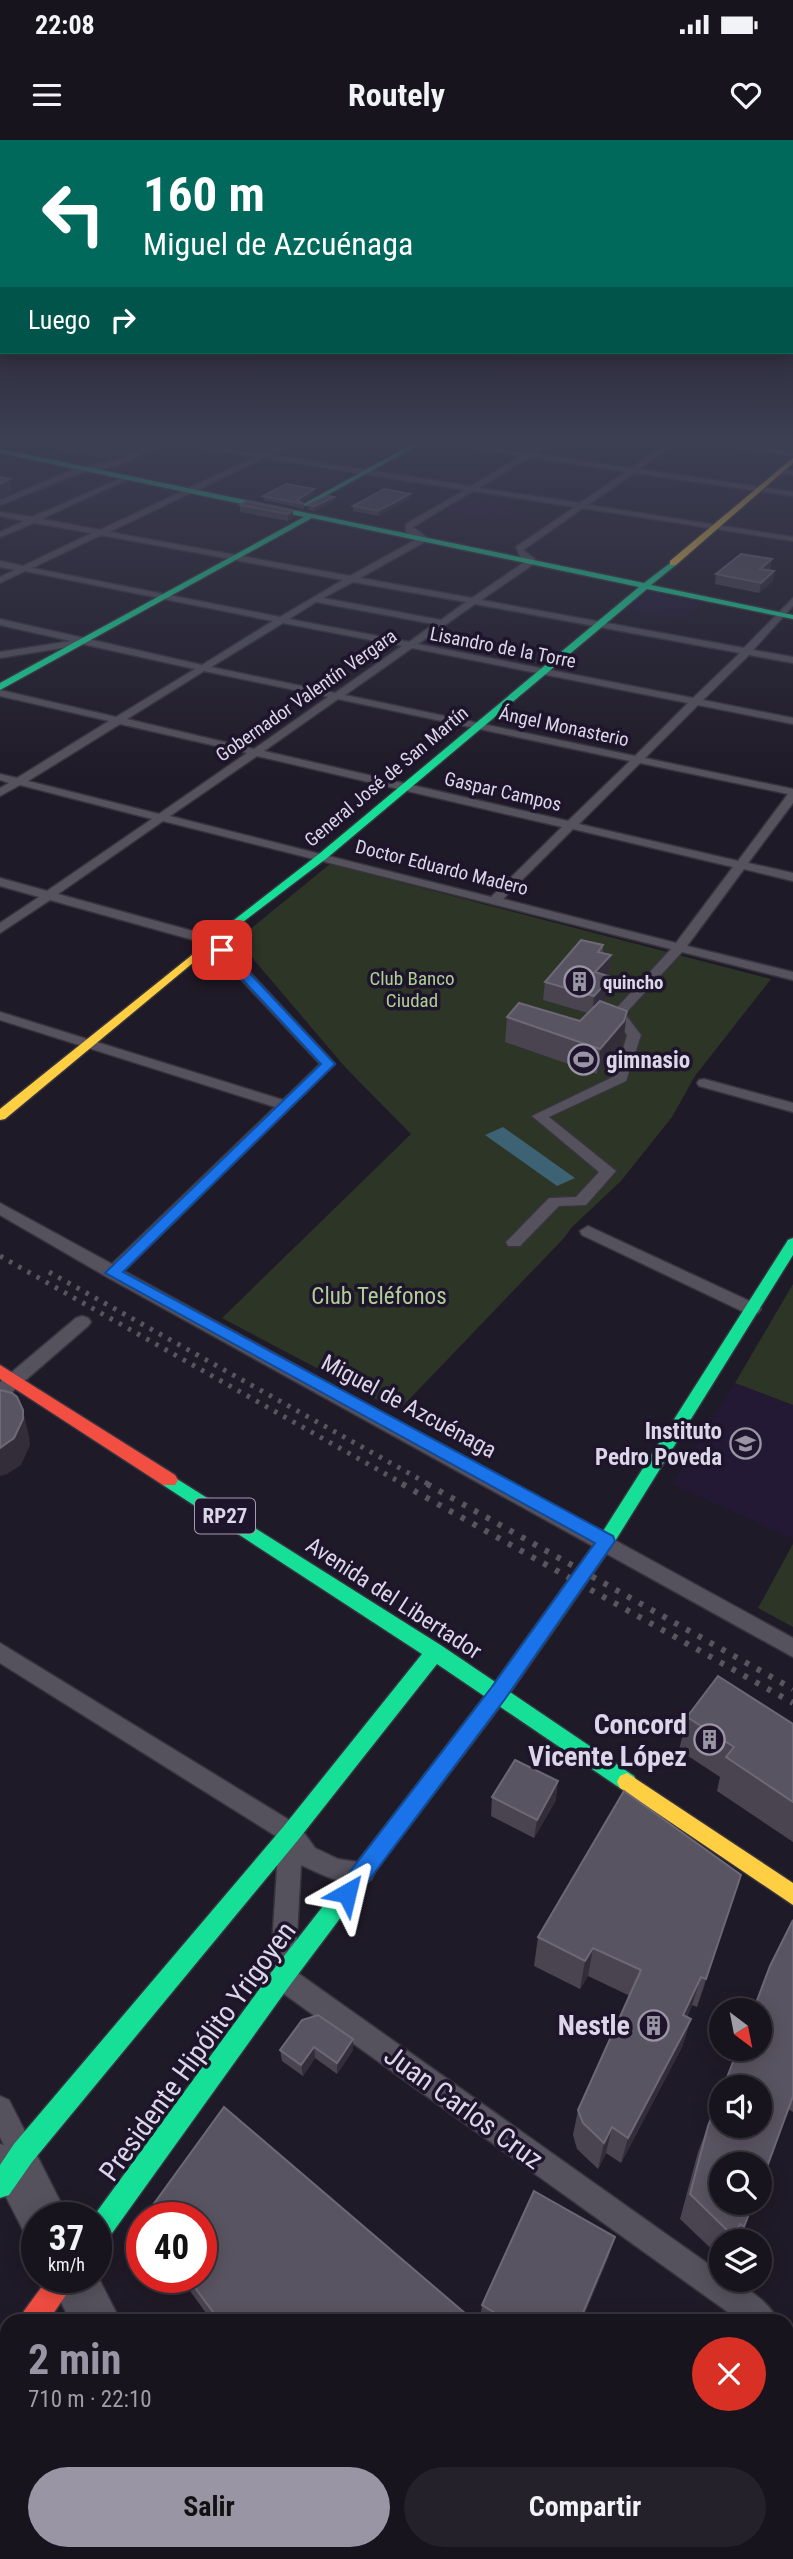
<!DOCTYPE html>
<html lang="es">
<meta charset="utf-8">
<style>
:root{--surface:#17141d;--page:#24212a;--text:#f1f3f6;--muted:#9e9ea4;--line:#36333b;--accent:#9a95a4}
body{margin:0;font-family:"Roboto Condensed",sans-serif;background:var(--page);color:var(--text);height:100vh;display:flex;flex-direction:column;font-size:26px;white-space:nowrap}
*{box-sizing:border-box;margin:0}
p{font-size:23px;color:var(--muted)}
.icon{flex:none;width:38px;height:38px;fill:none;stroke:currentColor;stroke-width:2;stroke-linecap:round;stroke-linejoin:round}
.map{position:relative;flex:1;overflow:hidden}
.panel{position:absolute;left:0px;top:2174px;width:794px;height:247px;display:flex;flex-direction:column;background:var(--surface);border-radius:21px 21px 0 0;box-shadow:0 4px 18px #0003,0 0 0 2px var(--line)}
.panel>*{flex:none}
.hud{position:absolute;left:0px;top:0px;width:794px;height:214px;box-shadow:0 4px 18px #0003,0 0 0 2px var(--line);background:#00695c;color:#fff;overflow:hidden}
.needle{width:46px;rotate:148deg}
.buttons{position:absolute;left:709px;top:1858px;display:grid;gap:14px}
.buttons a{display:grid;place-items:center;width:63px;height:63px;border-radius:50%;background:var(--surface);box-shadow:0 4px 18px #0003,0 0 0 2px var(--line);font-size:35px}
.speed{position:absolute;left:21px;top:2062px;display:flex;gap:14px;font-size:35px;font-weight:700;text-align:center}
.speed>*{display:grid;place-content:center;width:91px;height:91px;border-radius:50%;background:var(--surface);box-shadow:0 4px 18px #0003,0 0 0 2px var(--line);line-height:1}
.speed small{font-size:18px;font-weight:400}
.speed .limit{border:10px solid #d22;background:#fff;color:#111}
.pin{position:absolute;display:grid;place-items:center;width:60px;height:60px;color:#fff;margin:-30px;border-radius:14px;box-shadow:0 4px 10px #0006}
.me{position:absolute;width:77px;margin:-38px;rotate:37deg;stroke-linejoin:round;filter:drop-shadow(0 0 5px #0008)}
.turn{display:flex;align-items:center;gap:24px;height:147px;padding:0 28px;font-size:32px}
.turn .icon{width:91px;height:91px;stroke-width:2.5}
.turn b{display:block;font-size:49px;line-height:60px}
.then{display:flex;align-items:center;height:66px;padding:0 28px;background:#0003;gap:14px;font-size:26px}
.round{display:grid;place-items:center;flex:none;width:74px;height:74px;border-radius:37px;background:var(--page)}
.headline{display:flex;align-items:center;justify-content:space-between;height:119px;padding:0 28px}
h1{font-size:42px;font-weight:700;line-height:52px;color:var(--accent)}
.button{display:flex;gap:14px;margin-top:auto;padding:14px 28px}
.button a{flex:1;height:80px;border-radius:42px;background:var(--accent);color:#111;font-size:28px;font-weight:700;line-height:80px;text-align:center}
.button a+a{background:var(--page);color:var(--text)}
.status{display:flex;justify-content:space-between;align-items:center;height:49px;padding:0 35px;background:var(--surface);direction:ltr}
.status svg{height:19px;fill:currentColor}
header{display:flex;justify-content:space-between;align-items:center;height:91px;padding:0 28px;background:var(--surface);font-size:32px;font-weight:700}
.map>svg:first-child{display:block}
.commercial{fill:#2e2432}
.built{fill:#231934}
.green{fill:#2d3526}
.water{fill:#3c6274}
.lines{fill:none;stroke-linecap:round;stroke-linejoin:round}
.street-casing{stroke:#37343e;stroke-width:3}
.fast-casing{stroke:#37343e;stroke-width:3}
.slow-casing{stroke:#37343e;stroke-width:3}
.jam-casing{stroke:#37343e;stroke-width:3}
.street{fill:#56525d;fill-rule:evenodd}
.fast{fill:#16e098;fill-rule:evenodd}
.slow{fill:#ffcf43;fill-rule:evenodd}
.jam{fill:#f24e42;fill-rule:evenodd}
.rail-far1{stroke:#58555e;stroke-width:5;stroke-dasharray:3.5 7;stroke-linecap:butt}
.rail{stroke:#58555e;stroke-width:6;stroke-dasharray:4.5 9;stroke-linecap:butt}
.wall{fill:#494450}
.shaded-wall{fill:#322d39}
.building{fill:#595461;stroke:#6d6876;stroke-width:2}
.route{fill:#1a73e8;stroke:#114b97;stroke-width:2}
.labels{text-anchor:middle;stroke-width:7;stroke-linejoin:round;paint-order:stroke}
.far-street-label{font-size:19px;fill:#dcd7e8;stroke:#1e152c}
.far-park-label{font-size:19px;fill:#b0cf95;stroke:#1e152c}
.far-poi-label{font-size:19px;font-weight:bold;fill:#dcd7e8;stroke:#1e152c;text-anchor:start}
.shield{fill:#1e152c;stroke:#a39db0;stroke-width:2}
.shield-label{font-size:21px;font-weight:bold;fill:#dcd7e8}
.poi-label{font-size:23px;font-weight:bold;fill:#dcd7e8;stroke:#1e152c;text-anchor:start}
.park-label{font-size:23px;fill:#b0cf95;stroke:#1e152c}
.street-label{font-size:23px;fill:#dcd7e8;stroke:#1e152c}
.near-poi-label{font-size:28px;font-weight:bold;fill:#dcd7e8;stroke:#1e152c;text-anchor:end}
.near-street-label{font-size:28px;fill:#dcd7e8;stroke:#1e152c}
</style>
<div class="status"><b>22:08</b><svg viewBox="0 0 49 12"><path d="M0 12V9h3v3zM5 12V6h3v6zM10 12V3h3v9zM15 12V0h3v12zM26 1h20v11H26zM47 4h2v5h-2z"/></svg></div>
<header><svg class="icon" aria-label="menu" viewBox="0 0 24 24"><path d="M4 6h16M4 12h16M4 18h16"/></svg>Routely<svg class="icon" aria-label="heart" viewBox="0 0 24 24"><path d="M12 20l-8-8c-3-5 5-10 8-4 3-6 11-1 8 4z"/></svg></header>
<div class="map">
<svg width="793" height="2419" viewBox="0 0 793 2419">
<rect width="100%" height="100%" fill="#1f1a27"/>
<path class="commercial" d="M52 302 159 303 109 321 42 306Z"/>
<g class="built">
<path d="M456 360 507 368 504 371 528 375 520 380 497 376 491 379 439 371Z"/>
<path d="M649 452 700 463 683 479 627 469Z"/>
<path d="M735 1243 793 1265V1399L672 1344Z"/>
</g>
<g class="green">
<path d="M330 724 771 839 695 936 672 977 621 1041 572 1087 564 1098 398 1271 222 1178 411 994 345 927 237 800Z"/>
<path d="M793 1144V1265L735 1243Z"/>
<path d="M793 1404V1487L758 1468Z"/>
<path d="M7 2245V2413H176L179 2419H0V2256Z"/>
</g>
<path class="water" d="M503 987 575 1038 557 1046 485 995Z"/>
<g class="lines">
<defs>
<g id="street">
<path d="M158 302H168L119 325 80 333 0 365V360L75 329 114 321Z"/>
<path d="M171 302C201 302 229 313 259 313 271 313 282 302 295 302L270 315 471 346 522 316 436 302C466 302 494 311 524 312 535 313 543 302 554 302L536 314 631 328 669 302H677L639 329 793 352V356L634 333 588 365 793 397V401L583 368 523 410 535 419V423L481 460 744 508 793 458V466L753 510 793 517V523L749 515 703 560 793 578V584L698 565 645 618 793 649V663L748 723 793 733V741L744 729 687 806 793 832V840L682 812 625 874 641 895 626 941 549 977 616 1031 586 1065 559 1066 520 1106H508L506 1102 549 1058 576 1057 599 1032 532 976 615 936 627 895 611 874 671 809 163 681 58 754 218 798 335 924 124 1131 793 1498V1517L107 1137 0 1075V1063L112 1124 275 967 0 880V872L283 960 320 924 208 804 50 760 0 793V783L39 757 0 746V738L47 751 152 679 20 645 0 656V648L9 643 0 640V634L17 638 109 581 0 556V550L116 577 195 529 78 503 74 506 0 518V512L71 501 0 485V479L202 525 273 481 25 431 0 443V437L15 430 0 427V421L23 426 92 393 34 383 0 397V392L24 381 0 376V372L32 377 129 335V339L41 379 100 390 255 317ZM530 317 626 332 580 363 479 348ZM264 318 465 350 406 384V392L417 399 350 436 109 392ZM473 351 575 367 516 407 521 419 526 421 472 458 360 438 426 401V397L413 387ZM101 395 343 440 280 477 32 428ZM353 442 466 462 441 480 323 458ZM316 462 434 484 409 502 289 479ZM475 464 740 513 693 558 418 504ZM283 483 402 506 335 553 211 527ZM412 508 688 563 635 616 345 555ZM204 531 328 557 254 609 127 579ZM338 559 630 621 568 681 264 611ZM120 584 247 613 159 674 28 641ZM257 616 562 687 491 757 170 676ZM640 623 788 654 738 721 579 684ZM573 689 733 727 676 803 503 759Z"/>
<path d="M701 302H722L793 312V316Z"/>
<path d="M778 329 793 331V335L778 333Z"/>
<path d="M704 939 793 963V972L699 946 697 943 699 940Z"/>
<path d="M588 1086 758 1165 761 1169 758 1173H746L582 1095 580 1091Z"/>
<path d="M82 1176 88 1178 91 1182 88 1186 6 1257 0 1258V1242L76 1178Z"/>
<path d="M0 1503 299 1686 315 1708 338 1719 371 1724 375 1732 371 1740C347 1749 323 1735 301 1725L295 1831 721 2133V2140C740 2140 771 2163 777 2180H739L273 1846 270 1837 279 1698 0 1523Z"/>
<path d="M0 1956 9 1960 68 2077H37V2102L27 2098 0 2045V2004L4 2005 0 1997Z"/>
<path d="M96 2133 120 2180H70L48 2137H96Z"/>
<path d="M788 2184 793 2186V2217L788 2214Z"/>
<path d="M208 2413H267L270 2419H211Z"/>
</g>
<g id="fast">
<path d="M416 302H424L307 366 302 365Z"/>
<path d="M0 309 644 443 673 421 676 425 651 445 793 475V479L647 449 327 718 202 813 196 810 198 808 319 714 639 447 312 378 0 550V543L304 377 0 313Z"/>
<path d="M793 1098V1115L612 1406 558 1484 551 1487 544 1484 542 1479 544 1474 600 1396 788 1100Z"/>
<path d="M169 1334 442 1506 634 1636 637 1642 634 1648 627 1651 620 1648 437 1524 298 1700 32 2022 9 2055 0 2058V2025L14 2004 284 1686 422 1514 163 1345 160 1340 163 1335Z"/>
<path d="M373 1708 380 1711 384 1718 380 1725 290 1845 105 2103 96 2106V2077H93L274 1829 366 1711Z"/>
</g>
<g id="slow">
<path d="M793 318V323L676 425H670V421Z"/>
<path d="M202 807 208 810 206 812 5 979 0 980V969Z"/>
<path d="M627 1633 793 1743V1765L620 1648 617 1642 620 1636Z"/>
<path d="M7 2203V2235L0 2238V2206Z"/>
</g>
<g id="jam">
<path d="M0 1225 175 1335 178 1340 175 1345H163L0 1239Z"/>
<path d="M551 1471 558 1474 560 1479 558 1484 505 1560 380 1725 373 1728 366 1725 362 1718 366 1711 491 1548 544 1474Z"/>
<path d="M49 2137H78L49 2180H20L24 2171Z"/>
</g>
</defs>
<use href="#street" class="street-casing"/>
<use href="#fast" class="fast-casing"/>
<use href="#slow" class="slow-casing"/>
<use href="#jam" class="jam-casing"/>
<use href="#street" class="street"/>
<use href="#fast" class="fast"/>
<use href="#slow" class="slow"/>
<use href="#jam" class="jam"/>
<g class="rail-far1">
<path d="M0 1116 405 1345"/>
<path d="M49 1132 430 1345"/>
</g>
<g class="rail">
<path d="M402 1344 793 1563"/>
<path d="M427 1344 793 1549"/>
</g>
</g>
<g class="wall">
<path d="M56 302H144L110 317 56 309Z"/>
<path d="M315 354 301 362 304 364V369L264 360 263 356Z"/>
<path d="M410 358 379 376 353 371V366Z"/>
<path d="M334 361 315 371 309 370 308 365Z"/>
<path d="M240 365 293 371V378L288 381 240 372Z"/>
<path d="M772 419 770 429 768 430 774 431 773 441 759 453 715 444 716 434Z"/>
<path d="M603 805V813L611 815 609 833 607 835 609 855 603 862 627 871 624 896 621 906 597 934 505 902 507 877 580 881 588 873 543 860 545 842Z"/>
<path d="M687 1577 793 1584V1702L717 1651 720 1637 679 1610Z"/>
<path d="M492 1657 556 1660 534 1698 491 1676Z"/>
<path d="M732 1764 697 1867 692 1865 687 1877 691 1879 682 1907 621 2023 606 2013 598 2029 577 2009 573 1995 578 1970 630 1856 588 1836 580 1849 534 1826 538 1797Z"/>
<path d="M793 1780V1972L788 1969 744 2087 737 2102H721V2118L680 2079 698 2012 721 1952Z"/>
<path d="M353 1899V1910L337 1934 315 1918 303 1936 282 1921 280 1910Z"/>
<path d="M609 2116 582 2180H480L482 2165Z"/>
<path d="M180 2137H201L473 2180H211Z"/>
</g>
<g class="shaded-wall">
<path d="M114 302H144L110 317 109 305Z"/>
<path d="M10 339 12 352 0 359V344Z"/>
<path d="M314 349 315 354 299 363 297 360Z"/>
<path d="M410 354V358L379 376 378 371Z"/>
<path d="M334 357V361L315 371V366Z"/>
<path d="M293 371V378L288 381V374Z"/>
<path d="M772 419 770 429 758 439 760 429Z"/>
<path d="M774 431 773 441 759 453 761 443Z"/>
<path d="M611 815 609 833 594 850 595 832Z"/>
<path d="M611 837 609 855 592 875 594 856Z"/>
<path d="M627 871 624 896 621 906 597 934 600 909Z"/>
<path d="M23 1270 29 1296 30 1305 21 1325 7 1334 0 1336V1308Z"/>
<path d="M558 1641 556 1660 534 1698 537 1680Z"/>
<path d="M741 1735 732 1764 697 1867 706 1839Z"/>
<path d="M593 1808 588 1836 580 1849 585 1821Z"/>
<path d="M701 1837 692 1865 674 1902 683 1875Z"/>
<path d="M691 1879 682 1907 621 2023 628 1998Z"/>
<path d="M353 1899V1910L337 1934V1923Z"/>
<path d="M314 1907 315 1918 303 1936 301 1925Z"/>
<path d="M612 1987 606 2013 598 2029 604 2003Z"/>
<path d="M615 2097 609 2116 582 2180H580Z"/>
</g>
<g class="building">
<path d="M94 302H114L109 305Z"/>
<path d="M0 337 10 339 0 344Z"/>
<path d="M286 344 314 349 297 360 304 364 263 356Z"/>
<path d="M384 349 410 354 378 371 353 366Z"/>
<path d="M327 356 334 357 315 366 308 365Z"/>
<path d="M247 361 293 371 288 374 240 365Z"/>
<path d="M741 414 772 419 760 429 774 431 761 443 716 434Z"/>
<path d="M581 800 603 805 598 812 611 815 595 832 611 837 594 856 545 842Z"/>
<path d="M600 861 627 871 624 881 600 909 507 877 519 863 580 881Z"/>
<path d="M0 1250 12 1253 17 1257 23 1270V1279L14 1298 0 1308Z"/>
<path d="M718 1536 793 1584V1662L726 1617 734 1607 687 1577Z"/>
<path d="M515 1620 558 1641 537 1680 492 1657Z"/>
<path d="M624 1651 741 1735 706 1839 701 1837 683 1875 691 1879 628 1998 612 1987 604 2003 583 1983 578 1970 641 1830 593 1808 585 1821 538 1797Z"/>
<path d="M793 1780V1956L760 2046V2025H721V2063H753L744 2087 740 2084 734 2097 690 2054 708 1986 721 1952V1986H760V1948H723L738 1909H760V1871H753L770 1826Z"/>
<path d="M318 1875 353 1899 337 1923 314 1907 301 1925 280 1910 302 1880Z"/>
<path d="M224 1967 473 2180H219L187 2137H201V2077H150L153 2065Z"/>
<path d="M534 2051 615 2097 580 2180H507L482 2165Z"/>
</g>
<linearGradient id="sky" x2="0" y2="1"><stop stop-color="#110e15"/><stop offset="0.47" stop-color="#3c3e52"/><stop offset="1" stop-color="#3c3e52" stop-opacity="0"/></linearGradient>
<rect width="793" height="641" fill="url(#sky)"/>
<path class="route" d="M222 807 226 808 335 924 123 1132 613 1396 615 1401 505 1559 354 1760 347 1763 339 1760 336 1753 339 1746 491 1548 595 1403 105 1133 321 924 218 813V808Z"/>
<defs>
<symbol id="building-ring" viewBox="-11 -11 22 22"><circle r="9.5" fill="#1e152c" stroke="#9a95a4" stroke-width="1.5"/><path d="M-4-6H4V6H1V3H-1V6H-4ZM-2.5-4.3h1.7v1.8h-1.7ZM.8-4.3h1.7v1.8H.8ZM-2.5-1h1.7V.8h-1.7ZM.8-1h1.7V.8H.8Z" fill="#9a95a4"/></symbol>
<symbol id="stadium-ring" viewBox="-11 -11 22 22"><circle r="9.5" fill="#1e152c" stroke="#9a95a4" stroke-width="1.5"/><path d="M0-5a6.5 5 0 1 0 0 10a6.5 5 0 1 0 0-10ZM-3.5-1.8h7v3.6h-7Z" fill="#9a95a4"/></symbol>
<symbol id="school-ring" viewBox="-11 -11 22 22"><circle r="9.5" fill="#1e152c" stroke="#9a95a4" stroke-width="1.5"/><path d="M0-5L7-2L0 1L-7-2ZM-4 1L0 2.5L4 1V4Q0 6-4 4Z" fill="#9a95a4"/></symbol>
</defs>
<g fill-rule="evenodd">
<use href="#building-ring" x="562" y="824" width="35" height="35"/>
<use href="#stadium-ring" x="566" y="902" width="35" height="35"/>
<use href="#school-ring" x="728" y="1286" width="35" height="35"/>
<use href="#building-ring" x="692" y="1582" width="35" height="35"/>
<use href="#building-ring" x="636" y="1868" width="35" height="35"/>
</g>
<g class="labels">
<g class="far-street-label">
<text transform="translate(503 507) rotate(11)" y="7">Lisandro de la Torre</text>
<text transform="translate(306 555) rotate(-35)" y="7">Gobernador Valentín Vergara</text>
<text transform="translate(564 586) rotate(12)" y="7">Ángel Monasterio</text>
<text transform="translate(386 636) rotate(-40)" y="7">General José de San Martín</text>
<text transform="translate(503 651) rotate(13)" y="7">Gaspar Campos</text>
<text transform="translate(442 727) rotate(14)" y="7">Doctor Eduardo Madero</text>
</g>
<g class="far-park-label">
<text x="412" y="845">Club Banco<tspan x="412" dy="22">Ciudad</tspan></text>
</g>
<g class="far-poi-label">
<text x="603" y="849">quincho</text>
</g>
<rect class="shield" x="195" y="1358.5" width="60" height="35" rx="5"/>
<g class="shield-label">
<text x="225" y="1383">RP27</text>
</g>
<g class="poi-label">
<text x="606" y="928">gimnasio</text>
<text x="722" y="1299" text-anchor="end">Instituto<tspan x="722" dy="26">Pedro Poveda</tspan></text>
</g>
<g class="park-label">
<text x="379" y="1164">Club Teléfonos</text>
</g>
<g class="street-label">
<text transform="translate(409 1266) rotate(28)" y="8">Miguel de Azcuénaga</text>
<text transform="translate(394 1458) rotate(33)" y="8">Avenida del Libertador</text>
</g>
<g class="near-poi-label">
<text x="687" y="1594">Concord<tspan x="687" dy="32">Vicente López</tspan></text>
<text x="630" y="1895">Nestle</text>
</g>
<g class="near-street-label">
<text transform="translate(197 1911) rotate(-54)" y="10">Presidente Hipólito Yrigoyen</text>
<text transform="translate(464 1967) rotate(36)" y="10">Juan Carlos Cruz</text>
</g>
</g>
</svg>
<div class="buttons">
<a><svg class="needle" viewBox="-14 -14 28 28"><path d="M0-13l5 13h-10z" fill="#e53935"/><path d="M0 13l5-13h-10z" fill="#9e9ea4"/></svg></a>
<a><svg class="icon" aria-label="sound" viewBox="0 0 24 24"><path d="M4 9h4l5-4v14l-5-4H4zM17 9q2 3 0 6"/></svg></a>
<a><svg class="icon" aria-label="search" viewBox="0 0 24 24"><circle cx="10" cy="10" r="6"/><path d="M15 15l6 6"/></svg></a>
<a><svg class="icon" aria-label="layers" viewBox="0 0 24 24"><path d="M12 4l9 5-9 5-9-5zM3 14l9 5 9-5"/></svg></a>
</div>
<div class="speed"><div>37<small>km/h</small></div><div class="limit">40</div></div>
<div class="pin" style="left:222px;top:810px;background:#d93025"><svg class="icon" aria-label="arrive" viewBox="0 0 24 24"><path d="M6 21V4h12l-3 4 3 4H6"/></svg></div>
<svg class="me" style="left:347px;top:1753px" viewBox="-20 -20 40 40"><path d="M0-17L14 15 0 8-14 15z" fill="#1a73e8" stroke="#fff" stroke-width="4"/></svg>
<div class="hud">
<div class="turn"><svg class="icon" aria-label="left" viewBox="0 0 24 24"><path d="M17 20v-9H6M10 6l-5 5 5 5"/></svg><div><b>160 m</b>Miguel de Azcuénaga</div></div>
<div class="then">Luego<svg class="icon" aria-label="right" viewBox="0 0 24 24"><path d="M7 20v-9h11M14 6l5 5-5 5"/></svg></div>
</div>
<section class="panel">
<div class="headline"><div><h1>2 min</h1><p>710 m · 22:10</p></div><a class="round" style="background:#d93025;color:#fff"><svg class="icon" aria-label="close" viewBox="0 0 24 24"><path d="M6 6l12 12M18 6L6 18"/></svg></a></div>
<div class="button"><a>Salir</a><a>Compartir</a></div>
</section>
</div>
